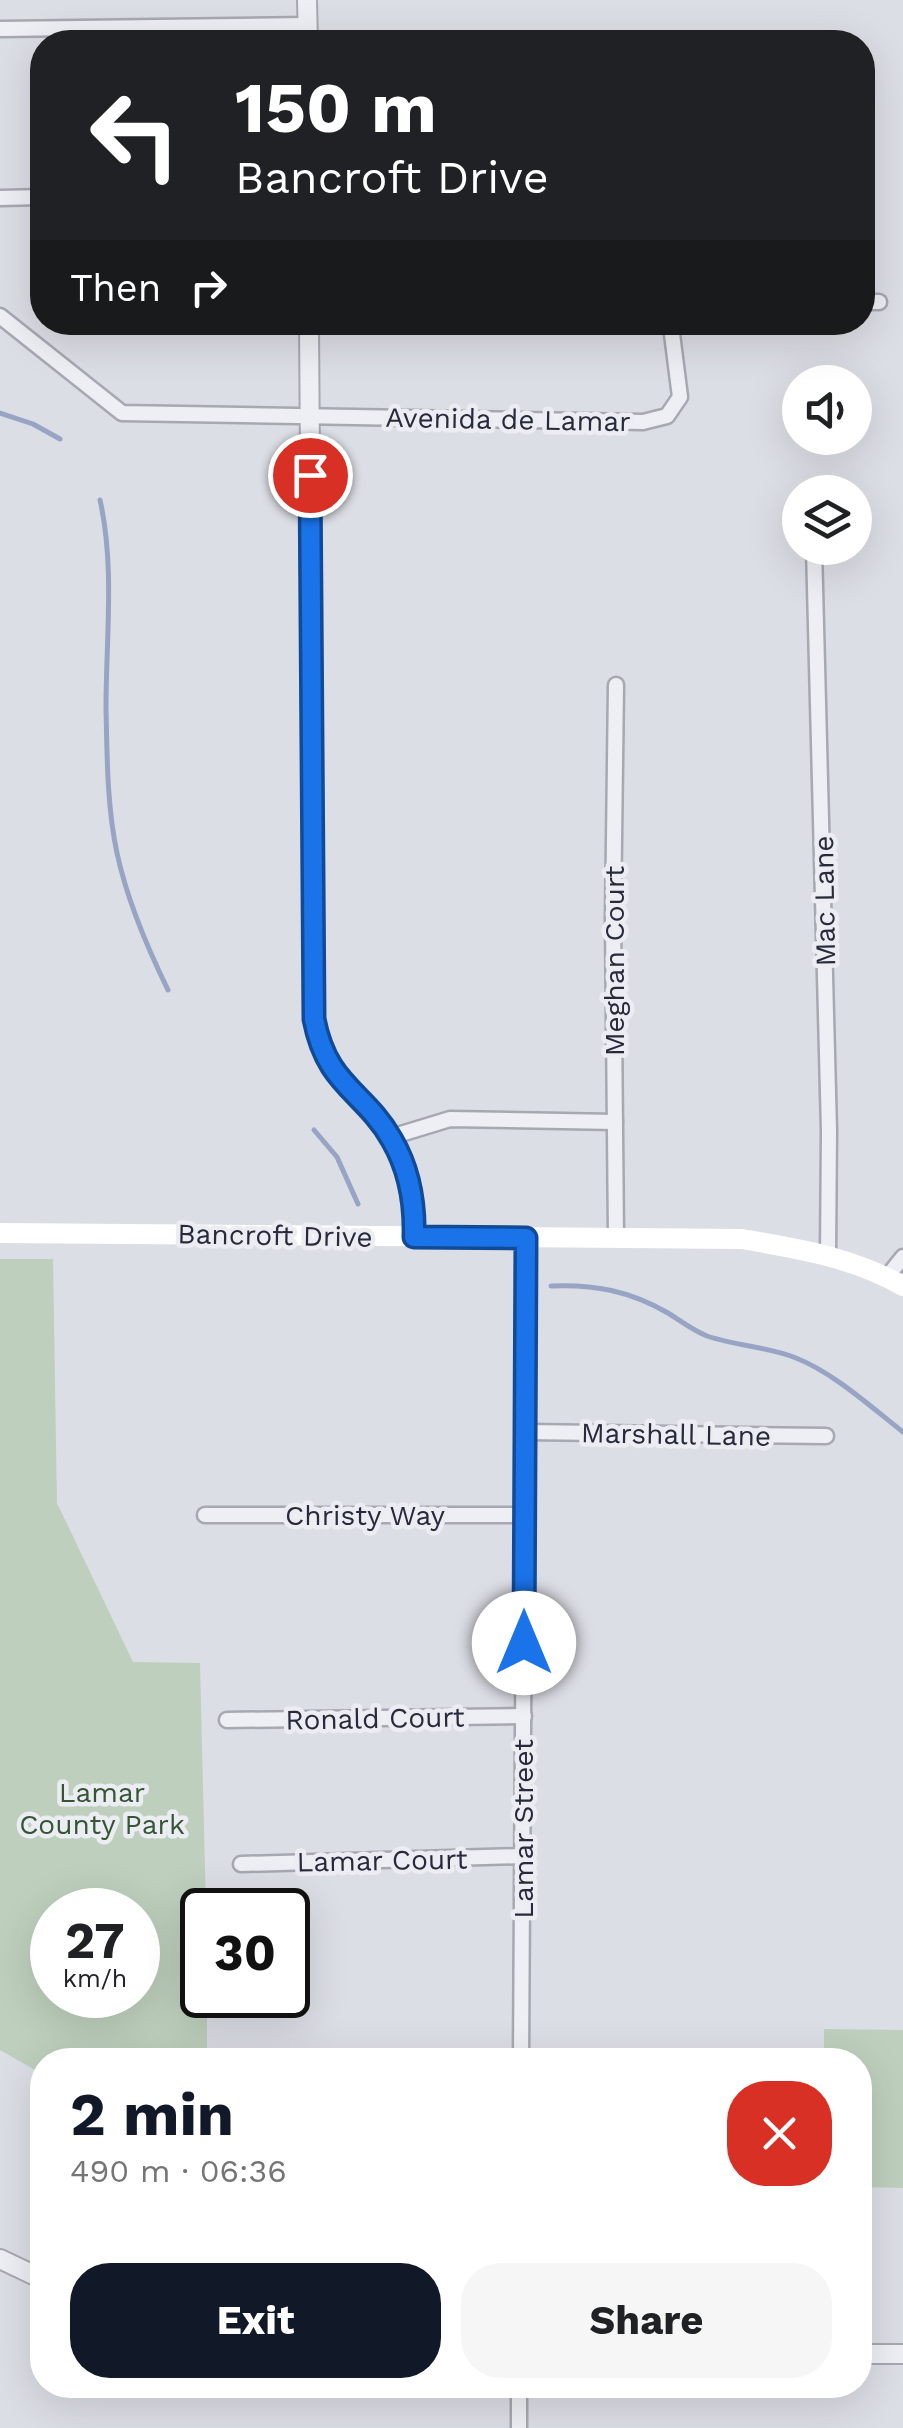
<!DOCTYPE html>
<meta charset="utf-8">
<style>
:root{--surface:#fff;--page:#f6f6f6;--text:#202124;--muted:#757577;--accent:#111827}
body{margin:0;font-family:"Work Sans",sans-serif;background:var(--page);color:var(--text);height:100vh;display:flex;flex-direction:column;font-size:38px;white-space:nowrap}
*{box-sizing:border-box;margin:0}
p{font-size:32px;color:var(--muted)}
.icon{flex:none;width:55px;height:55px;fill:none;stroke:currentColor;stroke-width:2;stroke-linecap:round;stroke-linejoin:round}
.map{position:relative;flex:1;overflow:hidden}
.panel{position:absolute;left:30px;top:2048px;width:842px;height:350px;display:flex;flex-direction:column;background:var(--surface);border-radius:40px;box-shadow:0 10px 40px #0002}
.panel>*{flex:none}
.guide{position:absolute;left:30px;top:30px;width:845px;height:305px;border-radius:40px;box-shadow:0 10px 40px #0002;background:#202124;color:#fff;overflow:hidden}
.buttons{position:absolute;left:782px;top:365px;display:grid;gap:20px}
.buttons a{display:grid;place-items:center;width:90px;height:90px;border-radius:50%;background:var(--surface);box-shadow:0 10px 40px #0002;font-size:50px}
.speed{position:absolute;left:30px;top:1888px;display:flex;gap:20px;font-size:50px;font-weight:700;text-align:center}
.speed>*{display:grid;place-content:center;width:130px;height:130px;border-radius:50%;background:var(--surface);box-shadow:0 10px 40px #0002;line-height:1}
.speed small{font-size:25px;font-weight:400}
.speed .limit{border:5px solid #111;border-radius:15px;background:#fff;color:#111}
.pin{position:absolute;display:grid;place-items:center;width:85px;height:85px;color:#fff;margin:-42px;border:5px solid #fff;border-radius:50%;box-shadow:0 2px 10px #0007}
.me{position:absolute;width:110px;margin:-55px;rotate:0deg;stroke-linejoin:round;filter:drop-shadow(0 0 8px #0008)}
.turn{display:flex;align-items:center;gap:35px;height:210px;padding:0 40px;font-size:45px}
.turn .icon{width:130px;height:130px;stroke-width:2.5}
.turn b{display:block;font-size:70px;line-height:85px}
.then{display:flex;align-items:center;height:95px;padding:0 40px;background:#0003;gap:20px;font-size:38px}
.round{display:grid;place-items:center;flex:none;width:105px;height:105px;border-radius:40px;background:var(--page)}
.head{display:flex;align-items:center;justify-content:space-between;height:170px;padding:0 40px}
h1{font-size:60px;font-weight:700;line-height:75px;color:var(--accent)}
.primary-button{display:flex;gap:20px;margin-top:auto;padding:20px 40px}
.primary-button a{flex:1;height:115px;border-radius:40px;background:var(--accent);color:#fff;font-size:40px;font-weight:700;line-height:115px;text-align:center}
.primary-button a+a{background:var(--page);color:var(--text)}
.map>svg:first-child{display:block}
.green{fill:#becfbd;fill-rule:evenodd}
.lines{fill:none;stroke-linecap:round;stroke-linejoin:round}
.stream{stroke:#98a4c4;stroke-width:5}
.minor-casing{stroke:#a6a8b2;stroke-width:19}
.tertiary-casing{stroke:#a6a8b2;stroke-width:22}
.minor{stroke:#eeeff4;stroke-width:14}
.tertiary{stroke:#eeeff4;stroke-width:18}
.secondary{stroke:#fff;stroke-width:20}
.route-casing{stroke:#114b97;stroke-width:25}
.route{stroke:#1a73e8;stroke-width:18}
.labels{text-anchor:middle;stroke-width:9;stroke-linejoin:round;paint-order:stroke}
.street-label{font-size:28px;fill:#272a3a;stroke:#ebedf3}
.park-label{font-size:28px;fill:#355535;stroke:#ebedf3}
</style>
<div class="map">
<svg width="903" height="2428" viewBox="0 0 903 2428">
<rect width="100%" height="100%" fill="#dcdee5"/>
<g class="green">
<path d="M0 1259H53L57 1503 133 1662 200 1663 206 1910H202V1995H207V2060H42V2074L0 2050ZM52 1910H138V1995H52Z"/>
<path d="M824 2029 903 2030V2188L860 2187V2060H824Z"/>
</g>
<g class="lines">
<g class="stream">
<path d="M0 413 33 424 60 439"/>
<path d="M100 500C115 566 106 640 106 707 107 755 107 807 117 853 127 900 147 947 168 990"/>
<path d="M314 1130 337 1157 358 1204"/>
<path d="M551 1286C594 1284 630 1291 668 1313 681 1321 692 1330 707 1336 736 1346 770 1347 796 1358 834 1373 871 1407 903 1432"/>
</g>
<defs>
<g id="minor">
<path d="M0 29 308 25"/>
<path d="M0 198 42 197"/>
<path d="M862 302H879"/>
<path d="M0 316 122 413 643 422 667 416 680 397 672 334 674 322"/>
<path d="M814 548 829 1131 828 1254"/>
<path d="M616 685 613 918 616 1238"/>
<path d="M391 1137 450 1119 615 1122"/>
<path d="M887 1277 903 1257"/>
<path d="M526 1432 826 1436"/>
<path d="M205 1515H525"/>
<path d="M227 1720 524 1716"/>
<path d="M241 1864 523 1856"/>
<path d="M521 2060 526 1238"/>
<path d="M519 2385V2428"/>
</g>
<g id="tertiary">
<path d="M307 0 308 42"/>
<path d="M309 322 314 1019C322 1064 343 1083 373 1116 379 1124 387 1131 392 1140 409 1169 415 1203 414 1237"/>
<path d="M0 2259 42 2279"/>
<path d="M860 2354H903"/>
</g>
</defs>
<use href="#minor" class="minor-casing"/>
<use href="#tertiary" class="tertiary-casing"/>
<use href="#minor" class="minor"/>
<use href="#tertiary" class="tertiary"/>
<path class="secondary" d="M0 1233 742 1239C799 1249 852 1257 903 1286"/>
</g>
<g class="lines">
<defs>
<path id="route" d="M310 475 314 1019C327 1087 364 1090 392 1140 409 1169 415 1203 414 1237L526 1238 524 1643"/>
</defs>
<use href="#route" class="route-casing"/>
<use href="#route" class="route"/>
</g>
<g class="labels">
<g class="street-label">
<text transform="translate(508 419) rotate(1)" y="10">Avenida de Lamar</text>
<text transform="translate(824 901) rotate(-91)" y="10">Mac Lane</text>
<text transform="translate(614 961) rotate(-90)" y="10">Meghan Court</text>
<text transform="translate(275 1235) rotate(1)" y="10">Bancroft Drive</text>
<text transform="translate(676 1434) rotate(1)" y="10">Marshall Lane</text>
<text x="365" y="1525">Christy Way</text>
<text transform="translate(375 1718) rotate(-1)" y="10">Ronald Court</text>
<text transform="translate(523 1829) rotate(-90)" y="10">Lamar Street</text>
<text transform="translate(382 1860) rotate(-1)" y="10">Lamar Court</text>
</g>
<g class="park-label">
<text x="102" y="1802">Lamar<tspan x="102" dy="32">County Park</tspan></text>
</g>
</g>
</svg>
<div class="buttons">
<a><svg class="icon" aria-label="sound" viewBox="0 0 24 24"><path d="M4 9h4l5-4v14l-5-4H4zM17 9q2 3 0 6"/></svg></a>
<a><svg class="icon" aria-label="layers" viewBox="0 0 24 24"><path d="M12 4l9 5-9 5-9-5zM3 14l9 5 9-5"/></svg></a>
</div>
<div class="speed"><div>27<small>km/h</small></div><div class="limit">30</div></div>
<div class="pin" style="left:310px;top:475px;background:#d93025"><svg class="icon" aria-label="arrive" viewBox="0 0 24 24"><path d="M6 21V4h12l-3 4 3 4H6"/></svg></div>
<svg class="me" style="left:524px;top:1643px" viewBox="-20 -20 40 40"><circle r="19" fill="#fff"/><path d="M0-13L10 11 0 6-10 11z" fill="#1a73e8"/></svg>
<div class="guide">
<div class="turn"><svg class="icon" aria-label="left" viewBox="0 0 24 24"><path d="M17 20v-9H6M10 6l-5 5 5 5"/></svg><div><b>150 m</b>Bancroft Drive</div></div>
<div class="then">Then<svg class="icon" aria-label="right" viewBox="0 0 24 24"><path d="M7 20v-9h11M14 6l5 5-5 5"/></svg></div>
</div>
<section class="panel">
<div class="head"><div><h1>2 min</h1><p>490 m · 06:36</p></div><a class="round" style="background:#d93025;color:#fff"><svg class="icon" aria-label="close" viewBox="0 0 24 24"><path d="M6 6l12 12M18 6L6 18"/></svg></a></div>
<div class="primary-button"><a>Exit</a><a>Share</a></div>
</section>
</div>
